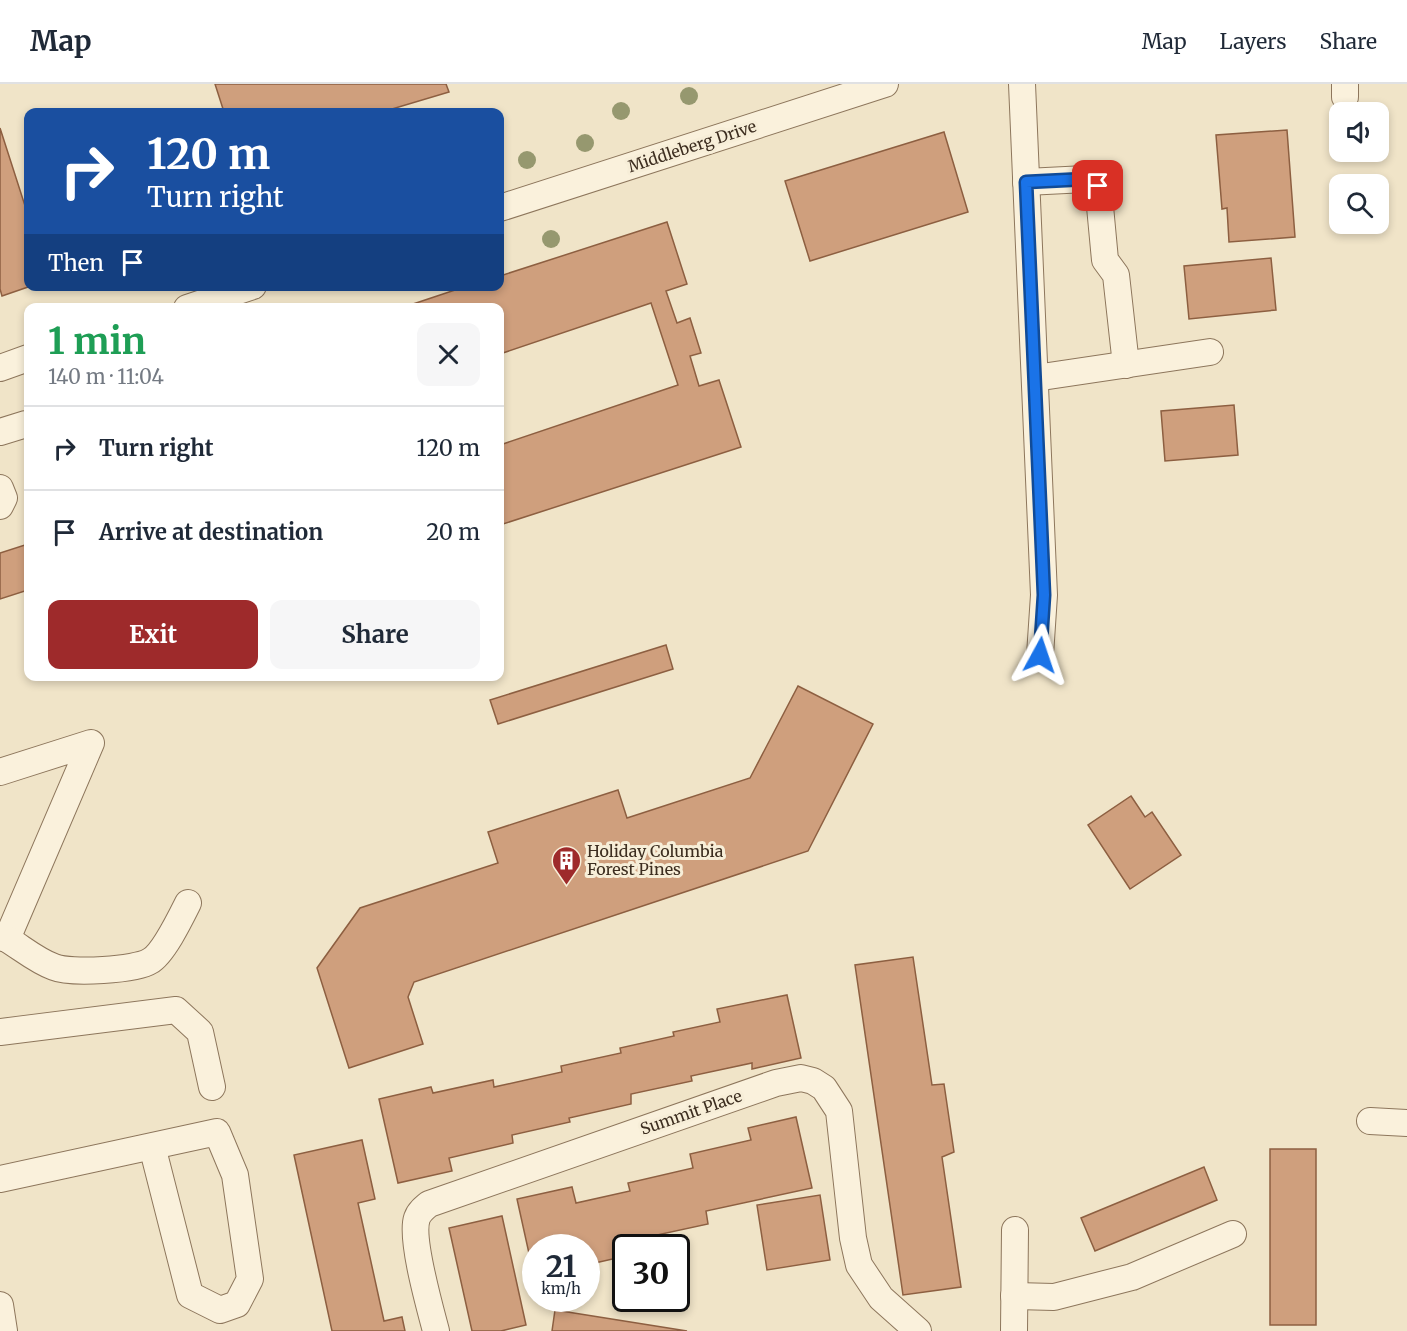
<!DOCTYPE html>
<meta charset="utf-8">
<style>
:root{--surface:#fff;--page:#f6f6f7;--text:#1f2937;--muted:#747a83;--line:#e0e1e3;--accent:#9e2a2b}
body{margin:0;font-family:Merriweather,serif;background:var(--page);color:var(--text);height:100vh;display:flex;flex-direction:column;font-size:22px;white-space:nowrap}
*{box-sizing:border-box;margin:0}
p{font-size:20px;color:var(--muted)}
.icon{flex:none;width:33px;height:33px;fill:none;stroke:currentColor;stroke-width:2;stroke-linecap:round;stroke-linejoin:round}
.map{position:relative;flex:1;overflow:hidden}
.side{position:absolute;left:24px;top:219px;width:480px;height:378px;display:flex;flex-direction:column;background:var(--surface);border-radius:12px;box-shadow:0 3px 9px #0003}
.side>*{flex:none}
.banner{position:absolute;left:24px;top:24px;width:480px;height:183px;border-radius:12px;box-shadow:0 3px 9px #0003;background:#1a4fa0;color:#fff;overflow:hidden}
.fabs{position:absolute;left:1329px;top:18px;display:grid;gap:12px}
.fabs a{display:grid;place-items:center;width:60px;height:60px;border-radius:12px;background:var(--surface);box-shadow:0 3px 9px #0003;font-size:30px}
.speed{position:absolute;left:522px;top:1150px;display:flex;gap:12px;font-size:30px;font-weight:700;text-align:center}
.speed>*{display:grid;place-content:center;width:78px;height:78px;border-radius:50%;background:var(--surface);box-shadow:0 3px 9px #0003;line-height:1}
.speed small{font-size:15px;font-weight:400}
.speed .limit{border:3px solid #111;border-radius:9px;background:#fff;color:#111}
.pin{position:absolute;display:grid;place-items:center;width:51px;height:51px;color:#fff;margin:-26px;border-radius:12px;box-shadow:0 3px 9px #0006}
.me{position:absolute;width:66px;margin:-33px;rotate:5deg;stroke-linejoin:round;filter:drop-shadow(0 0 4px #0008)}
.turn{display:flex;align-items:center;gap:21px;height:126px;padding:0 24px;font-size:27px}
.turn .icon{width:78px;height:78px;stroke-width:2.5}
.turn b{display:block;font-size:42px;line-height:51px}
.then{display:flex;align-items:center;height:57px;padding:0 24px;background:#0003;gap:12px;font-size:22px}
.round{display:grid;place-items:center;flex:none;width:63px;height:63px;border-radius:12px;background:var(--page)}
.head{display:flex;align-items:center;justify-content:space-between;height:102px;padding:0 24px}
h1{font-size:36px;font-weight:700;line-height:45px;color:#1e9e55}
.cta{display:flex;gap:12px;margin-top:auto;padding:12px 24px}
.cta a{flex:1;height:69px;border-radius:12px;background:var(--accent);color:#fff;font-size:24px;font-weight:700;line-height:69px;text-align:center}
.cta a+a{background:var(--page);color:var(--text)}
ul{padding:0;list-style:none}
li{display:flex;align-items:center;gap:18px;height:84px;padding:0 24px;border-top:2px solid var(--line)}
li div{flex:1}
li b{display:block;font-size:22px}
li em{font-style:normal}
header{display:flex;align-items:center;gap:36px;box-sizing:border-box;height:84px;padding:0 30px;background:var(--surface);border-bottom:2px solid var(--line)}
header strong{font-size:28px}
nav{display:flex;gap:33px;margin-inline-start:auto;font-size:21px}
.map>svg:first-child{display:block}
.building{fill:#cf9f7d;stroke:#8d5f41;stroke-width:1.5}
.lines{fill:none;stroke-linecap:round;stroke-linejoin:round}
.minor-casing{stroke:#8d765c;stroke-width:28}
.minor{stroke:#faf1dc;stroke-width:26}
.tree{fill:#96986f}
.route-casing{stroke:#114b97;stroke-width:15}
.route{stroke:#1a73e8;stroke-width:10}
.labels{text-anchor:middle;stroke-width:6;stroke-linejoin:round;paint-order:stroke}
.street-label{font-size:16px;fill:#3d2e20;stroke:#f7eed8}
.poi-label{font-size:16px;fill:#3d2e20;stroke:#f7eed8;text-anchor:start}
</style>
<header>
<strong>Map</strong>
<nav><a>Map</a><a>Layers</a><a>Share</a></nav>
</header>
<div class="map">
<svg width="1407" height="1247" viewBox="0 0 1407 1247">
<rect width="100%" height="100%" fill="#f0e4c8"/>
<g class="building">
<path d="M215 0H446L449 8 382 28H224Z"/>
<path d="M0 44 28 131V202H31L2 212 0 205Z"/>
<path d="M1287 46 1295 153 1229 158 1227 124 1222 125 1216 51Z"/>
<path d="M944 48 968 128 810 177 785 97Z"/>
<path d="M667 138 687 200 666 207 677 239 690 234 701 269 690 272 699 302 719 296 741 363 500 441V361L678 301 651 219 500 270V224L404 223 467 202H500V192Z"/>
<path d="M1271 174 1276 226 1189 235 1184 182Z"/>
<path d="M1234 321 1238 371 1165 377 1161 327Z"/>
<path d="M28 460V506L0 515V469Z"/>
<path d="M666 561 673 585 498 640 490 616Z"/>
<path d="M798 602 873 640 808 767 414 898 408 913 423 960 349 984 317 884 360 824 498 779 488 748 618 706 627 734 750 694Z"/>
<path d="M1131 712 1145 733 1152 728 1181 771 1130 805 1088 741Z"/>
<path d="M913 873 932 1001 944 1000 954 1068 942 1073 961 1203 903 1211 855 881Z"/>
<path d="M787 911 801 974 752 985V979L691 992 692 997 631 1010V1020L569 1034 570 1038 512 1051 513 1059 449 1074 452 1087 398 1099 379 1015 431 1003 433 1009 493 996 494 1003 562 988 561 982 621 969 620 964 674 952 673 948 720 938 717 925Z"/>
<path d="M796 1033 812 1104 706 1127 708 1140 643 1154 645 1164H626V1172L586 1181V1164H536L534 1192 517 1115 572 1103 576 1119 630 1107 628 1099 693 1084 690 1070 751 1056 748 1044Z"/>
<path d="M362 1056 375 1115 358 1119 384 1237 402 1233 405 1247H332L294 1071Z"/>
<rect x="1270" y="1065" width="46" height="176"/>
<path d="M1204 1083 1217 1116 1095 1167 1081 1134Z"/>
<path d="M820 1111 830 1176 767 1186 757 1121Z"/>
<path d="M502 1132 526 1241 501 1247H472L449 1144Z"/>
<path d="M555 1226 687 1247H552Z"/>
</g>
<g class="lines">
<defs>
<g id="minor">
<path d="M1022 0 1044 511 1040 571"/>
<path d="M1345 13V0"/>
<path d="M1026 98 1086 95 1098 101 1105 176 1116 191 1126 281"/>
<path d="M500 124 885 0"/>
<path d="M187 224 253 202"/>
<path d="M0 284 28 274"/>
<path d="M1035 294 1210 268"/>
<path d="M0 348 26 340"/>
<path d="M0 404 4 414 0 422"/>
<path d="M0 688 91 659 7 855"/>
<path d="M0 853 7 855C22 864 37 877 54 883 71 890 136 886 150 877 163 870 181 833 188 819"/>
<path d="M0 948 176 926 200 948 212 1003"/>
<path d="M1370 1037 1407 1039"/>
<path d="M0 1095 217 1048 235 1091 250 1195 237 1220 220 1226 190 1211 152 1062"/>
<path d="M1014 1212 1054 1213 1132 1193 1233 1150"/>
<path d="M0 1221 4 1247"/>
<path d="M436 1247C430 1224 410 1154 417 1134 419 1128 424 1124 429 1120L776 999 801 994 813 997 824 1004 839 1027 853 1154 859 1181 881 1214 918 1247"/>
<path d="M1014 1247 1015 1146"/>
</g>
</defs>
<use href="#minor" class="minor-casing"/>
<use href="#minor" class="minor"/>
</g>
<g class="tree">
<circle cx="689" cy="12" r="9"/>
<circle cx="621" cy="27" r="9"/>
<circle cx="585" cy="59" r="9"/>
<circle cx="527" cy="76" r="9"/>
<circle cx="551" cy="155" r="9"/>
</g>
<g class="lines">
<defs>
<path id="route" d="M1040 571 1044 511 1026 98 1086 95 1098 102"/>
</defs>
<use href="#route" class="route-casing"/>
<use href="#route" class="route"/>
</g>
<defs>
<symbol id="building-pin" viewBox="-11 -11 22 30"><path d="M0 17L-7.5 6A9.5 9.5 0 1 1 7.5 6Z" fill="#9e2a2b" stroke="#f7eed8"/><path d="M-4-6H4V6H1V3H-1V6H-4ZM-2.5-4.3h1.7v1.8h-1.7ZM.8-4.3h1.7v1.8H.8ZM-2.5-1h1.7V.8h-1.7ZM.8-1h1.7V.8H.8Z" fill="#fff"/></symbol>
</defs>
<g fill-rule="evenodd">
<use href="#building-pin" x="550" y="760" width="33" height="45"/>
</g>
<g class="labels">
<g class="street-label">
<text transform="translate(692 62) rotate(-18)" y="6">Middleberg Drive</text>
<text transform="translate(691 1028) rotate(-19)" y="6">Summit Place</text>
</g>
<g class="poi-label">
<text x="587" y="773">Holiday Columbia<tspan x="587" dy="18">Forest Pines</tspan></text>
</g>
</g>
</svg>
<div class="fabs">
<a><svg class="icon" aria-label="sound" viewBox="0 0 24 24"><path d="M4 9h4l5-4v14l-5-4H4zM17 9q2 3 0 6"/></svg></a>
<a><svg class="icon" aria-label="search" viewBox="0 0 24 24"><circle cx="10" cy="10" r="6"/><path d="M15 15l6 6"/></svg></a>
</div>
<div class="speed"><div>21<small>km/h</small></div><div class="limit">30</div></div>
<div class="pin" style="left:1098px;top:102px;background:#d93025"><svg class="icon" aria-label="arrive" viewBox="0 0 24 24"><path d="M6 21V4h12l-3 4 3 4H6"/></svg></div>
<svg class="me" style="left:1040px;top:571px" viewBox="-20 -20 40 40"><path d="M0-17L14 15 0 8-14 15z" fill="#1a73e8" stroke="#fff" stroke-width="4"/></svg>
<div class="banner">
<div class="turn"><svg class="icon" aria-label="right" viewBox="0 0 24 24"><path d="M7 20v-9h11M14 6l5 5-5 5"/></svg><div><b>120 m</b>Turn right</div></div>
<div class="then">Then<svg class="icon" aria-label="arrive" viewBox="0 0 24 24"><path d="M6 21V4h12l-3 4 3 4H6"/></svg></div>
</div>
<section class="side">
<div class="head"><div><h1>1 min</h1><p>140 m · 11:04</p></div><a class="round"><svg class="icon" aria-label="close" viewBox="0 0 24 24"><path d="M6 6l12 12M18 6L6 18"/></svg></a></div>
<ul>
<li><svg class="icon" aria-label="right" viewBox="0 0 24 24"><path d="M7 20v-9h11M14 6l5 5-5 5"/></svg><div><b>Turn right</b></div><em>120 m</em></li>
<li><svg class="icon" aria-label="arrive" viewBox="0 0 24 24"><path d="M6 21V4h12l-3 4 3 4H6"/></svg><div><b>Arrive at destination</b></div><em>20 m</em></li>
</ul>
<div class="cta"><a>Exit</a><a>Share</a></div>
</section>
</div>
